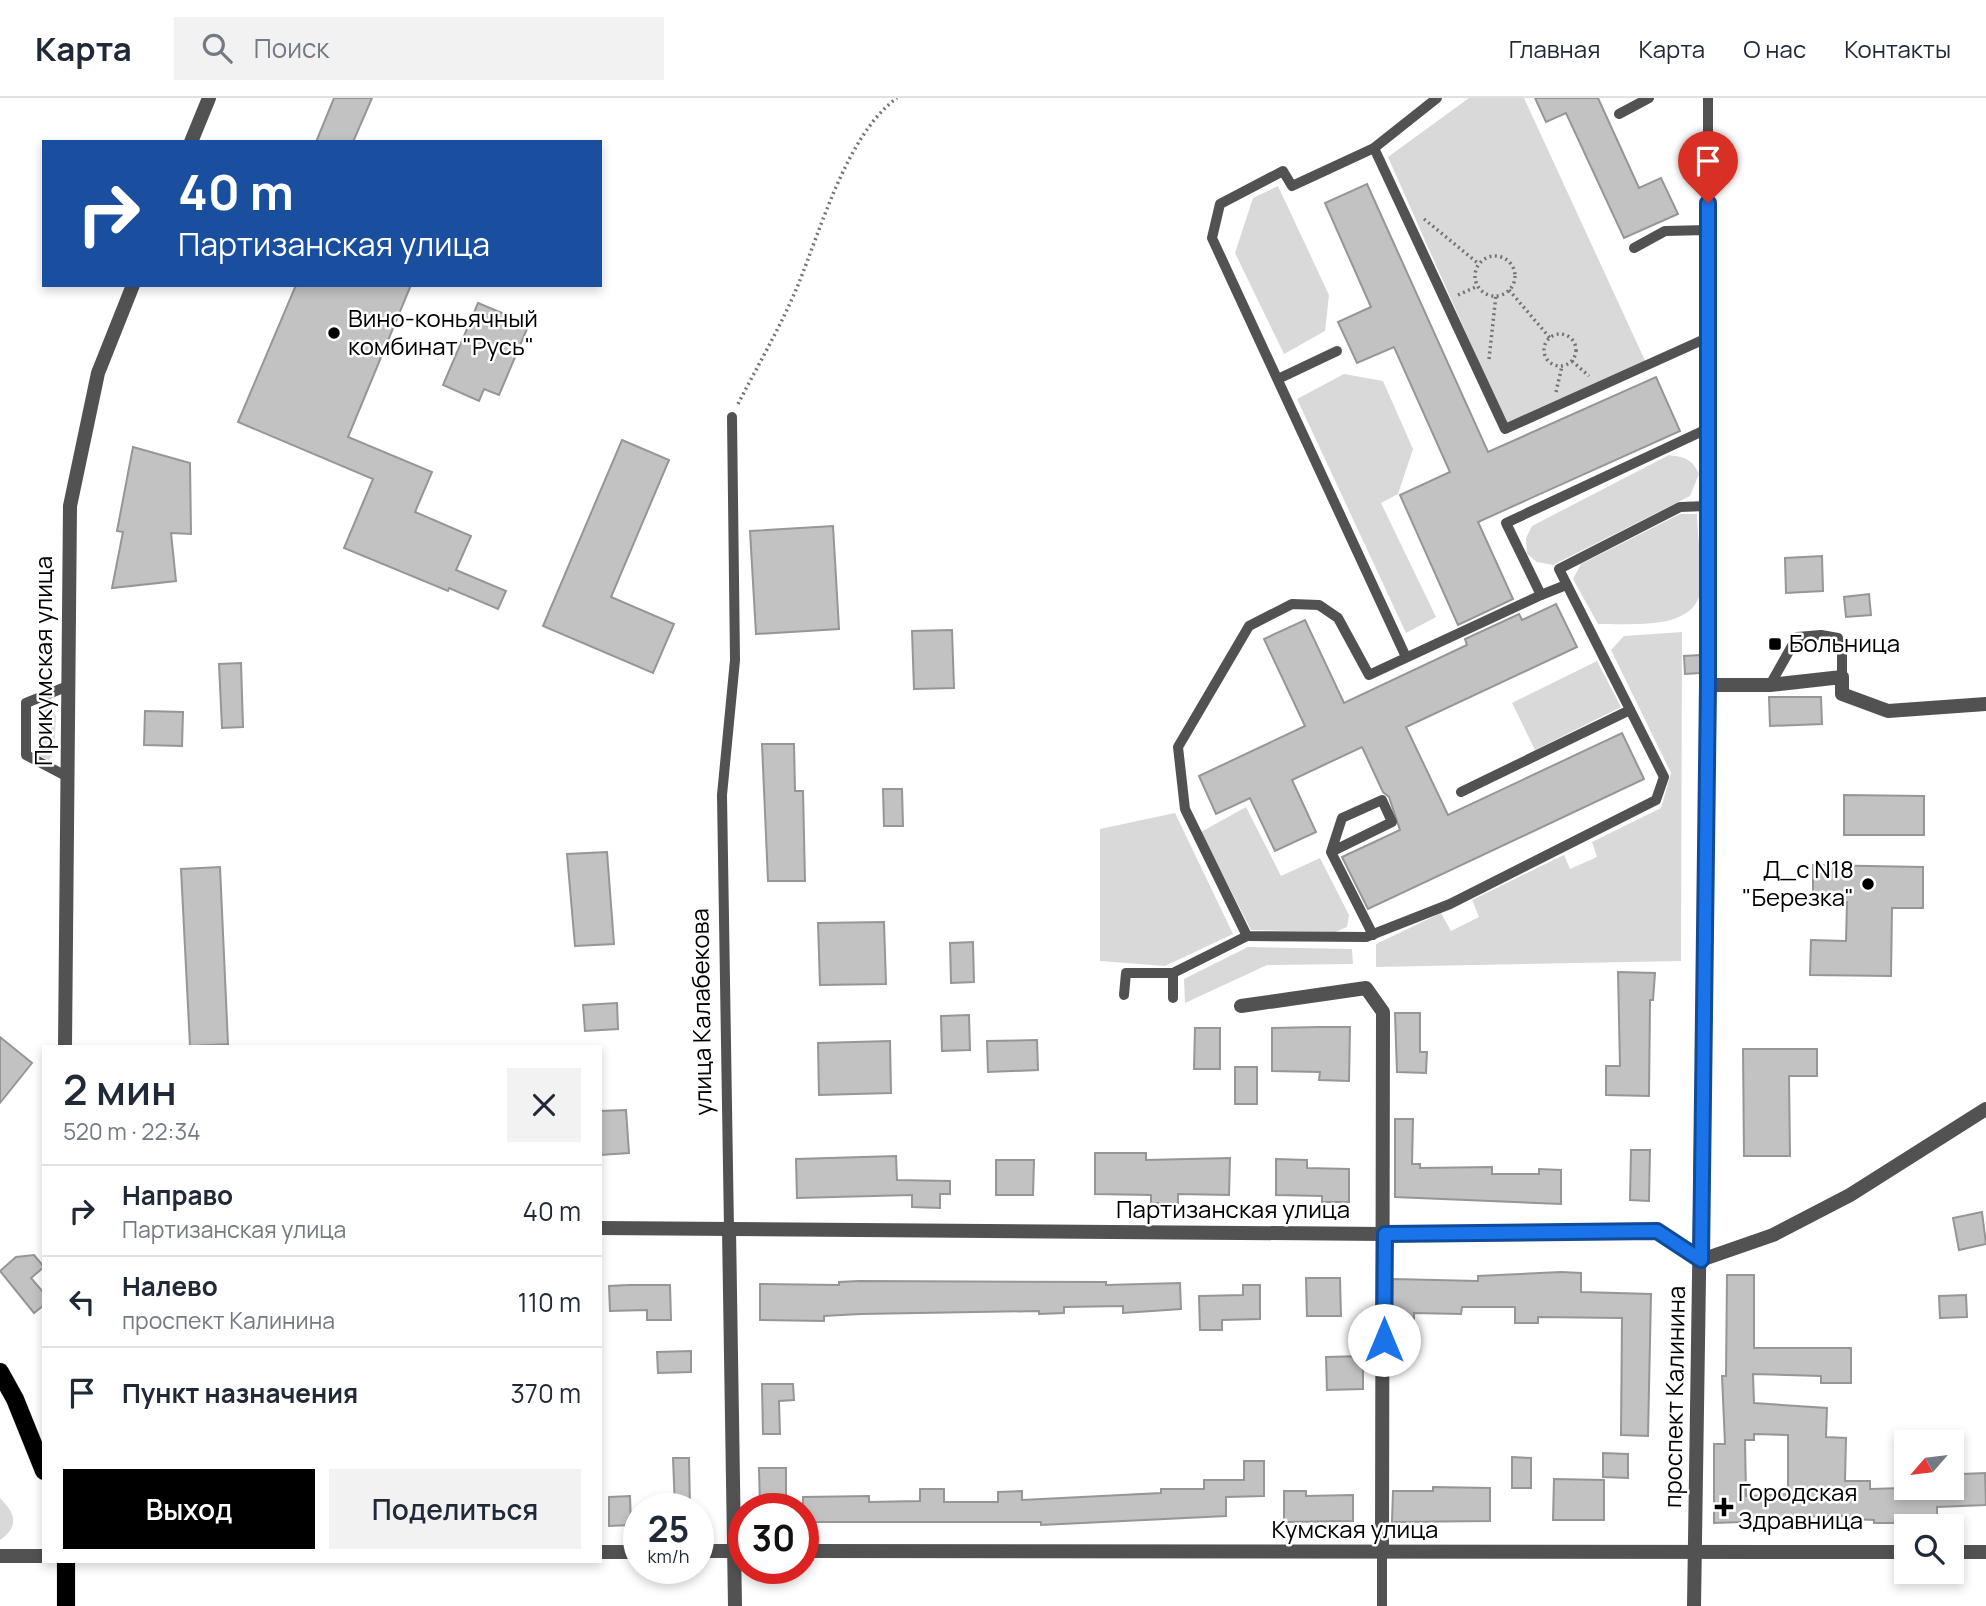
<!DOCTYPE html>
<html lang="ru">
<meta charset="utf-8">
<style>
:root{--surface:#fff;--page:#f2f2f3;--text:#1f2937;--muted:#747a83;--line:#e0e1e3;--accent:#000}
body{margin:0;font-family:Manrope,sans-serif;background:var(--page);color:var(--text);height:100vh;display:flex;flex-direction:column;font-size:26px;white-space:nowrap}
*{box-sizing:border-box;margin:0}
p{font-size:23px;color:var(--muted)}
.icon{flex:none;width:38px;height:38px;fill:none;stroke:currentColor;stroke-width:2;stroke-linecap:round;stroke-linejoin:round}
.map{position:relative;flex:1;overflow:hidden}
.sheet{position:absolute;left:42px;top:947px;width:560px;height:518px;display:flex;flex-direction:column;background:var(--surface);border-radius:0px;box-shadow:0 4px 10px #0003}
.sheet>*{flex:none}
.guide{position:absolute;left:42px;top:42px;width:560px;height:147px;border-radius:0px;box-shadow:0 4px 10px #0003;background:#1a4fa0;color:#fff;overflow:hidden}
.needle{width:46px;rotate:242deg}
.buttons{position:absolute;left:1894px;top:1332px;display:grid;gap:14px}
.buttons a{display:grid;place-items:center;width:70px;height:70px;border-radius:0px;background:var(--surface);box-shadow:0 4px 10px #0003;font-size:35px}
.speed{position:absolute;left:623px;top:1395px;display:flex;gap:14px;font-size:35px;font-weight:700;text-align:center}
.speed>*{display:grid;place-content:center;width:91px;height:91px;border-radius:50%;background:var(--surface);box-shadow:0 4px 10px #0003;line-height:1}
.speed small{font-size:18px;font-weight:400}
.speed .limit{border:10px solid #d22;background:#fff;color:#111}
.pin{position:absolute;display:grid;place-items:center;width:60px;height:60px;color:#fff;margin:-72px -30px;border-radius:50% 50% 50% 0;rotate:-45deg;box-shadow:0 0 7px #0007}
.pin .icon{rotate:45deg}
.me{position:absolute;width:77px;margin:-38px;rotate:0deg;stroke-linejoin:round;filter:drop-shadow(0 0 5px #0008)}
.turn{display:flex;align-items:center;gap:24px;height:147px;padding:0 21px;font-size:32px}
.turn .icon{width:91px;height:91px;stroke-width:2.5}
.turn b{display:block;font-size:49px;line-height:60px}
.round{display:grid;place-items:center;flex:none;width:74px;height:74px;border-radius:0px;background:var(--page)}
.head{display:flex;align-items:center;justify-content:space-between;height:119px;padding:0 21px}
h1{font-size:42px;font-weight:600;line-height:52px}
.button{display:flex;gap:14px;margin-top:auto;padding:14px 21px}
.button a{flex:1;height:80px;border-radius:0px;background:var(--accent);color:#fff;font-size:28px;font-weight:600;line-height:80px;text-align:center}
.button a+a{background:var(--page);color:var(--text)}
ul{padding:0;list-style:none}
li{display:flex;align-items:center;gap:21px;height:91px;padding:0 21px;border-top:2px solid var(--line)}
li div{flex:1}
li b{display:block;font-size:26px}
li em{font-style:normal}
header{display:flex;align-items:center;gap:42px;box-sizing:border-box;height:98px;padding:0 35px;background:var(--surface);border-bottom:2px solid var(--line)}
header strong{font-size:33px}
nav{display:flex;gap:38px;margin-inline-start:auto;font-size:24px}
.search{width:490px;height:63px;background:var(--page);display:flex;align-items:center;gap:18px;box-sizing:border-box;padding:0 24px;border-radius:0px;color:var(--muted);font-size:26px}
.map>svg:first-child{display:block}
.green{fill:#d9d9d9}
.building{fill:#c2c2c2;stroke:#969696;stroke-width:2;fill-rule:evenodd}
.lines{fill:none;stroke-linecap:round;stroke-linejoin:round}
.primary-casing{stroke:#dbdbdb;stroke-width:19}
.path{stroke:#747474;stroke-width:3.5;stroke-dasharray:2 3.5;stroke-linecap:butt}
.service{stroke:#525252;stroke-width:10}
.minor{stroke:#525252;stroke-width:14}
.primary{stroke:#000;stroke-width:18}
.route-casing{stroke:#114b97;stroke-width:18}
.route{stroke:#1a73e8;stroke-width:12}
.poi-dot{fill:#000;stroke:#fff;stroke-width:2.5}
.labels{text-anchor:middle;stroke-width:5;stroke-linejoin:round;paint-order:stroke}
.poi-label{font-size:24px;fill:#000;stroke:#fff;text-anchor:start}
.street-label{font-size:24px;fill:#000;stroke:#fff}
</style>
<header>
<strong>Карта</strong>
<div class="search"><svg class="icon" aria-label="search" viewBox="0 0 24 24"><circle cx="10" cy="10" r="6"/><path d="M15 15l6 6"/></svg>Поиск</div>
<nav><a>Главная</a><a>Карта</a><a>О нас</a><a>Контакты</a></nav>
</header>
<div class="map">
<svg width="1986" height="1508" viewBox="0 0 1986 1508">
<rect width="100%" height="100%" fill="#fff"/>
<g class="green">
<path d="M1469 0H1524L1648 269 1510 334 1388 59Z"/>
<path d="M1278 88 1329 197 1325 233 1284 256 1235 155 1253 100Z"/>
<path d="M1344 276 1383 283 1413 351 1398 396 1381 405 1436 519 1406 535 1297 301Z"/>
<path d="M1669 357C1685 359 1692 361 1699 376L1690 398 1553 467 1537 464 1527 456 1526 440 1532 428Z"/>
<path d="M1680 416H1697C1697 433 1704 486 1699 499 1687 533 1627 525 1598 526L1573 481 1581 466Z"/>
<path d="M1682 534 1681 863 1376 869V846L1441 815 1451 833 1479 819 1472 802 1564 757 1570 771 1597 759 1592 744 1661 710 1671 675 1611 552 1624 538Z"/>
<path d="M1597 563 1621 609 1535 652 1512 605Z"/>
<path d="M46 608 56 618 54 655 49 662 37 657 39 616Z"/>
<path d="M1246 709 1281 778 1320 760 1349 817 1347 829 1335 834 1251 832 1201 734Z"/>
<path d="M1175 715 1233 836 1165 868 1100 863V731Z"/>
<path d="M1248 849 1352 851 1353 866 1267 867 1185 905 1184 881Z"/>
<path d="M0 1400C15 1415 20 1428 0 1442Z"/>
</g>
<g class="building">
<path d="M334 0H372L353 44H316Z"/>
<path d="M1535 0H1598L1639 90 1661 80 1678 116 1624 140 1566 15 1546 24Z"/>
<path d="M1367 86 1488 354 1656 279 1680 333 1478 424 1513 501 1458 527 1400 397 1450 374 1394 249 1357 265 1338 224 1371 209 1325 105Z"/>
<path d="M296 187H411L348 339 432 374 415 414 471 438 456 472 506 493 498 511 449 490 448 493 344 450 373 381 238 324Z"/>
<path d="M478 205 514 220 512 225 527 231 499 297 484 291 479 303 443 287Z"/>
<path d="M622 342 669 362 611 499 674 526 653 575 543 528Z"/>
<path d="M133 349 190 365 191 436 171 435 176 483 112 490 123 434 117 433Z"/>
<path d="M833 428 839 531 756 536 750 433Z"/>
<path d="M1822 458 1823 493 1786 495 1785 460Z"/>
<path d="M1869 496 1871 517 1846 519 1844 499Z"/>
<path d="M1556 506 1577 549 1406 629 1448 717 1622 635 1644 681 1368 811 1342 759 1400 732 1389 699 1383 694 1362 649 1292 682 1316 734 1275 753 1250 700 1216 716 1199 678 1305 628 1264 541 1305 522 1344 605 1467 547 1465 541 1519 516 1522 522Z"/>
<path d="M952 532 954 590 914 591 912 533Z"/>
<path d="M1700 557V575L1685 576 1684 558Z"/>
<path d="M241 565 243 629 222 630 219 566Z"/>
<path d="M1769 599H1821L1822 626 1770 628Z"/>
<path d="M145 613 183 614 182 648 144 647Z"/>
<path d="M762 646H794L795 693H803L805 783H768Z"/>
<path d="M883 691H902L903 728H884Z"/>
<path d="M1844 697 1924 698V737H1844Z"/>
<path d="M607 754 614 846 575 848 567 756Z"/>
<path d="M1813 767 1923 769V810H1892L1891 878 1810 877 1811 842 1846 843 1847 804H1813Z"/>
<path d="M220 769 228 946 190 948 181 771Z"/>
<path d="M884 824 886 886 820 887 818 825Z"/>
<path d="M973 844 974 884 951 885 950 845Z"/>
<path d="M1618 874 1655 875 1653 902H1650L1649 998 1606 997V968H1620Z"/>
<path d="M617 905 618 931 585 933 583 907Z"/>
<path d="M1395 915H1420V954H1427L1426 975 1397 974Z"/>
<path d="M969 917 970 952 942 953 941 918Z"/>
<path d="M1320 929H1350L1349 983 1319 982 1320 974 1272 973V930Z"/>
<path d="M1195 930H1220V971H1194Z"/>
<path d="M0 939 32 965 0 1005Z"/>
<path d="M1037 942 1038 972 988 974 987 943Z"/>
<path d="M890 943 891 995 819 997 818 945Z"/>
<path d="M1743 951H1817V978H1789L1790 1058H1744Z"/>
<rect x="1235" y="969" width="22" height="37"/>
<path d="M626 1012 629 1055 600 1057V1013Z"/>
<path d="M1395 1021H1413L1412 1066H1420V1070L1492 1069V1076H1539V1071L1561 1072V1106L1395 1099Z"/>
<path d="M1631 1052H1650L1649 1103 1630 1102Z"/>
<path d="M1095 1055H1146V1062L1230 1060 1229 1097 1178 1096V1105H1151V1097L1095 1096Z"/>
<path d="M896 1058 897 1082 950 1083V1096H940V1110L912 1109V1097L797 1100 796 1061Z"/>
<path d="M1276 1061 1307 1062V1070L1349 1071V1104H1322V1098L1276 1097Z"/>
<path d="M996 1062H1034L1033 1097H996Z"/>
<path d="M1982 1114 1986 1146 1959 1152 1953 1120Z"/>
<path d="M34 1157 44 1169 31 1180 44 1195V1207L34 1215 0 1173 16 1159Z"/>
<path d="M1561 1174 1581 1175V1194L1651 1196 1648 1338 1621 1337 1622 1220 1538 1219V1225H1515V1209H1462L1461 1216 1414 1215V1238L1392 1237 1393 1181 1478 1183V1178Z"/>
<path d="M1727 1177H1754V1250H1851V1285H1821V1278L1753 1276 1754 1305 1827 1310 1826 1339 1846 1340 1845 1383H1870V1391L1903 1390V1394L1963 1392 1962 1376 1985 1375 1986 1407 1937 1409V1421L1904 1422V1425H1874V1422L1850 1421V1418L1771 1419V1423L1714 1425V1346H1725L1722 1278H1726ZM1754 1336 1788 1337V1396L1746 1398 1745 1342H1754Z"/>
<path d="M1306 1180H1340L1341 1218H1307Z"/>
<path d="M859 1183 1106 1184V1187L1180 1185 1181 1211 1123 1215V1208L1064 1209V1215L1039 1216V1213L860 1216 824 1218V1223L760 1222V1186L839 1187V1184Z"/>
<path d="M629 1187H670L671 1222H647V1212L610 1213 609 1188Z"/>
<path d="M1243 1187H1260V1221L1222 1222V1232H1200L1199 1198 1243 1197Z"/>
<path d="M1966 1197 1967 1219 1940 1220 1939 1198Z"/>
<path d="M691 1253V1274L658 1275 657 1254Z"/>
<path d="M1363 1258V1291L1327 1292 1326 1259Z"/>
<path d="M762 1286H793L794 1302 779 1303 780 1336H763Z"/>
<path d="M1603 1355 1628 1356V1380L1603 1379Z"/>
<path d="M1512 1359 1531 1360V1390H1512Z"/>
<path d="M673 1360H689L690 1410H675Z"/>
<path d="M1244 1363H1264V1398L1226 1399V1418L1041 1427V1424H803V1399L869 1398V1404L920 1403V1391H944V1404H998V1394L1022 1393V1402L1161 1395V1391H1204V1382H1244Z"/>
<path d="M759 1370H786V1410H760Z"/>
<path d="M1554 1381 1604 1382V1422H1553Z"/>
<path d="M1433 1389 1490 1390V1423L1392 1424 1393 1393H1433Z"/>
<path d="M1284 1393H1306V1398L1353 1397V1423L1284 1424Z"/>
<path d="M630 1398 631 1427 609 1428V1399Z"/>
</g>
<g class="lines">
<defs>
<g id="primary">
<path d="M0 1274 15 1301 44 1373"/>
<path d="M66 1463V1508"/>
</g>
</defs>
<use href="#primary" class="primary-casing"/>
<g class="path">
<path d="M1424 121 1479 166"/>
<circle cx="1495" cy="178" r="20"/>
<path d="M1509 192 1550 240"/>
<path d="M1458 197 1478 188"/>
<circle cx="1560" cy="252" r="16"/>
<path d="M1489 261 1496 197"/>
<path d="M1572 263 1589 278"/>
<path d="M1556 294 1562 268"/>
<path d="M738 306C758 267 781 228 798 187 821 131 847 36 897 0"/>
</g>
<g class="service">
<path d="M1619 16 1649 0"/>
<path d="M1374 50 1505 331 1707 240"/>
<path d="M1634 150 1665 133 1708 132"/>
<path d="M1278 281 1337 253"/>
<path d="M1707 408 1680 409 1559 471 1664 679 1656 702 1450 806 1366 839 1247 838 1185 711 1178 649 1249 528 1292 506 1319 507 1338 520 1369 577 1541 497 1506 425 1707 331"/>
<path d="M1541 497 1566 487"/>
<path d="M1406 559 1212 140 1220 106 1283 73 1292 88 1374 50 1437 0"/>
<path d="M1708 587V0"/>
<path d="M1770 587 1797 539 1821 537 1838 540 1842 556V579"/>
<path d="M68 588 26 605V657L68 679"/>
<path d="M1461 694 1630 612"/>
<path d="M1331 754 1342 720 1382 702 1392 724 1331 754 1373 837"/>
<path d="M1173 875V900"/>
<path d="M1124 897 1126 875H1173L1247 838"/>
<path d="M729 1131 722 697 735 562 732 319"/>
<path d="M1382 1508V1454"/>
</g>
<g class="minor">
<path d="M191 44 209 0"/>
<path d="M1241 908 1366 890 1383 914 1382 1454"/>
<path d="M65 948 70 408 98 275 133 187"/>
<path d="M600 1130 1385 1136 1657 1133 1701 1162 1773 1137 1850 1097 1986 1011"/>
<path d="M729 1131 735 1508"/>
<path d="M698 1453H742"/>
<path d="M803 1453 1906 1454"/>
<path d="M600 1454H639"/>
<path d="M1951 1454H1986"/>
<path d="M0 1458H44"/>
<path d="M1694 1508 1708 587H1770L1842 579V596L1888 613 1986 606"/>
</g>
<use href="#primary" class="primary"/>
</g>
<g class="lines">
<defs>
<path id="route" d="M1384 1242 1385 1136 1657 1133 1701 1162 1708 587V105"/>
</defs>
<use href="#route" class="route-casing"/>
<use href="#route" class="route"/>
</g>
<g class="poi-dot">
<circle cx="334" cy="235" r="7"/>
<rect x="1768" y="539" width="14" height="14" rx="3.5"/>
<circle cx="1868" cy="786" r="7"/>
<path d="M1720.5 1398.5h7v7h7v7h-7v7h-7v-7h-7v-7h7z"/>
</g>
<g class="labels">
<g class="poi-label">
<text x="348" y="229">Вино-коньячный<tspan x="348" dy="28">комбинат "Русь"</tspan></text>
<text x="1789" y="554">Больница</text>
<text x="1854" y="780" text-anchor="end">Д_с N18<tspan x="1854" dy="28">"Березка"</tspan></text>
<text x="1738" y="1403">Городская<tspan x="1738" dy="28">Здравница</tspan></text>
</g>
<g class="street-label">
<text transform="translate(44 563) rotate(-90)" y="8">Прикумская улица</text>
<text transform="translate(702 914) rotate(-91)" y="8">улица Калабекова</text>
<text x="1233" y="1120">Партизанская улица</text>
<text transform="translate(1675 1299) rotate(-89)" y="8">проспект Калинина</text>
<text x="1355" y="1440">Кумская улица</text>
</g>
</g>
</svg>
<div class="buttons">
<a><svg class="needle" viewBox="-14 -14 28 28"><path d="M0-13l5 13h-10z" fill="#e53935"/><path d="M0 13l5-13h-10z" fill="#747a83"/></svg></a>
<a><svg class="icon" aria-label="search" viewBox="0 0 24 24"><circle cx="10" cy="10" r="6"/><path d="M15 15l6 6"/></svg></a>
</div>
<div class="speed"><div>25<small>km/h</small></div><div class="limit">30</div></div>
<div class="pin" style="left:1708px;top:105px;background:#d93025"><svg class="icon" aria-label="arrive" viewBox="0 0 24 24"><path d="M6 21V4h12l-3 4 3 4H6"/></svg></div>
<svg class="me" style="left:1384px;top:1242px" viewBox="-20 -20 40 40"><circle r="19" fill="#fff"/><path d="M0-13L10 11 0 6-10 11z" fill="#1a73e8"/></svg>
<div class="guide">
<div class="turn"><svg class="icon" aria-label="right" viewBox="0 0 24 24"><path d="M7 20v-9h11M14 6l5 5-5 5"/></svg><div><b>40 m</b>Партизанская улица</div></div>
</div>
<section class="sheet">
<div class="head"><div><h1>2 мин</h1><p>520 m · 22:34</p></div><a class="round"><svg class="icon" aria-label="close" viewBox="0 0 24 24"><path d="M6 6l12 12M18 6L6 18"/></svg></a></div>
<ul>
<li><svg class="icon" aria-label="right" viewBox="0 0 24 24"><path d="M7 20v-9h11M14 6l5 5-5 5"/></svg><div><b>Направо</b><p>Партизанская улица</p></div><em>40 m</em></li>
<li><svg class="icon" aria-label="left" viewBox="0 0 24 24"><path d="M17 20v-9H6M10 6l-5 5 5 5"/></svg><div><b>Налево</b><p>проспект Калинина</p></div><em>110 m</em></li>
<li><svg class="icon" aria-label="arrive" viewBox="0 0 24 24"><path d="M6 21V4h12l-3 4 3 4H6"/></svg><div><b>Пункт назначения</b></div><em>370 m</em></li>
</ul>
<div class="button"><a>Выход</a><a>Поделиться</a></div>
</section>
</div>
